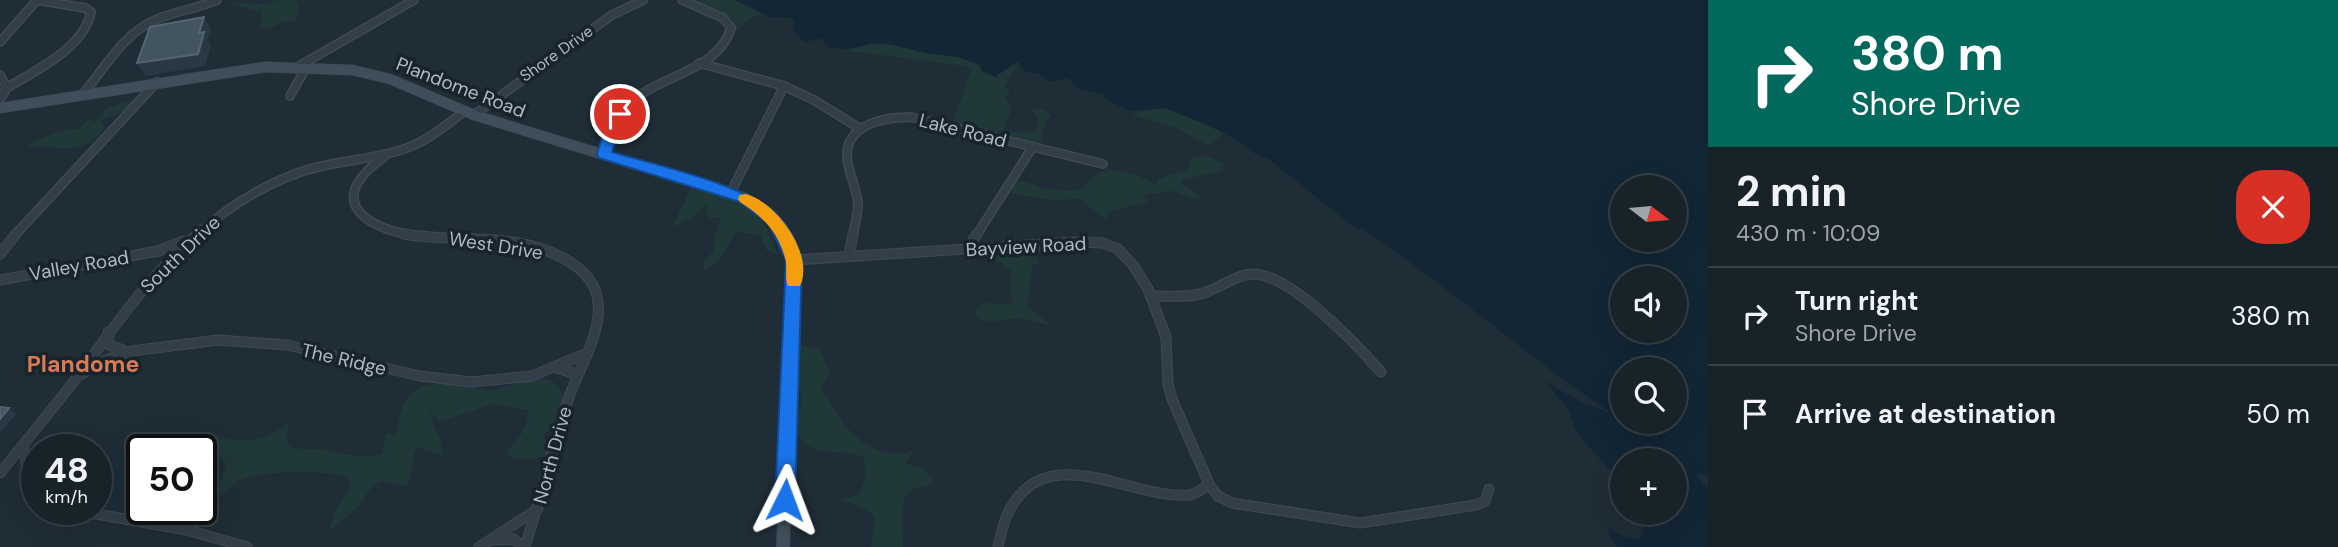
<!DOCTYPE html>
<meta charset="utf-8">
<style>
:root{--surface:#172229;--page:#202a31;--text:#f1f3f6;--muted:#9ea4a8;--line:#363f46}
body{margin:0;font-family:"DM Sans",sans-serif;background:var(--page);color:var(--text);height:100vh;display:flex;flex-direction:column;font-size:26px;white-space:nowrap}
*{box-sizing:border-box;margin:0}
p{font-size:23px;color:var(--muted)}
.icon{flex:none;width:38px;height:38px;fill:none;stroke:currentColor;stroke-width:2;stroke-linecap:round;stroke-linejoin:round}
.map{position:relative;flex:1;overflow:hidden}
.details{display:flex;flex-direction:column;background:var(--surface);width:630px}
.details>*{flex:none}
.hud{background:#00695c;color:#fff;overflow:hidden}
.needle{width:46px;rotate:106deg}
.fabs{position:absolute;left:1610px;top:175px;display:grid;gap:14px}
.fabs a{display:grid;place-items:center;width:77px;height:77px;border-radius:50%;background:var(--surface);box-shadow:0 7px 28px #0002,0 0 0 2px var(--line);font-size:35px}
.speed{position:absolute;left:21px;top:434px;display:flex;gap:14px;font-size:35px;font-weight:700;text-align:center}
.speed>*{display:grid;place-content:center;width:91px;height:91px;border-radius:50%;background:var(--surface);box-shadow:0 7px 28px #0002,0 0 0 2px var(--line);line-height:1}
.speed small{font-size:18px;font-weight:400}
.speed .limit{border:4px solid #111;border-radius:10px;background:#fff;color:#111}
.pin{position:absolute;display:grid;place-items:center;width:60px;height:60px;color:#fff;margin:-30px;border:4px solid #fff;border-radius:50%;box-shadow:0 2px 7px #0007}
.me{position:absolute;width:77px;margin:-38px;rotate:3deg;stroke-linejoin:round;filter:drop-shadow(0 0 5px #0008)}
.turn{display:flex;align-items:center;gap:24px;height:147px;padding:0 28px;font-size:32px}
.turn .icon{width:91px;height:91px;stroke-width:2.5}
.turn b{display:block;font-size:49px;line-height:60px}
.round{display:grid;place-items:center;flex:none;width:74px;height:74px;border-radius:28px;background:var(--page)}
.overview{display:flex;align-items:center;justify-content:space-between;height:119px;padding:0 28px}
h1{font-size:42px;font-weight:700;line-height:52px}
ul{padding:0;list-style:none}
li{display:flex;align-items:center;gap:21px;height:98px;padding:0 28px;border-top:2px solid var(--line)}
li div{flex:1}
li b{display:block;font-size:26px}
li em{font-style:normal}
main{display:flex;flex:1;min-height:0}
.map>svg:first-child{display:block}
.green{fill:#213838}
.water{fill:#132635;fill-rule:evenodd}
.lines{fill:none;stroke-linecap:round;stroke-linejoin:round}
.minor-far1-casing{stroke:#3f4a54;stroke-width:10}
.minor-casing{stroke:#3f4a54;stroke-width:11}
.secondary-far1-casing{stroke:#3f4a54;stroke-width:11}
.secondary-casing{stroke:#3f4a54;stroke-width:14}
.minor-far1{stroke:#323e48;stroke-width:7}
.minor{stroke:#323e48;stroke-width:9}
.secondary-far1{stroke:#404e5b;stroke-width:9}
.secondary{stroke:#404e5b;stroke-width:11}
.shaded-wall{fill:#283844}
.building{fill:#435461;stroke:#546470;stroke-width:2}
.route{fill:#1a73e8;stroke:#114b97;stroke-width:2}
.slow{fill:#f59e0b}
.labels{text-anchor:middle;stroke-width:7;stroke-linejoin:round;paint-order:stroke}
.far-street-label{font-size:16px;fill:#acbac5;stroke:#18232c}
.street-label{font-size:19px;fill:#acbac5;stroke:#18232c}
.quarter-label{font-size:23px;font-weight:bold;fill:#d77a55;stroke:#18232c}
</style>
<main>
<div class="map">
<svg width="1708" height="547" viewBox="0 0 1708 547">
<rect width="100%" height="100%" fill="#1f2d37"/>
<g class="green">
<path d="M277 0 316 1 297 2 300 10 296 21H286L267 29 260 26 262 12 223 2 265 4Z"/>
<path d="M682 0H735L764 13 750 19 731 35 728 23Z"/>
<path d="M870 44 896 45 925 53 958 57 980 65 982 71 995 77 1019 62 1004 87 1009 91V95L1004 98 1012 107 1004 129 1023 133 1034 131 1039 118 1030 109H1042L1051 115 1046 122 1040 144 1024 143 1025 140 953 122 972 67 850 51V49Z"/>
<path d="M130 100 134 101C127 115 113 114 100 121L105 127C92 148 73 150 50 147 42 146 35 149 28 146 35 140 67 127 79 129L89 119 94 122 101 118 105 109Z"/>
<path d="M1165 108 1224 133 1209 146 1176 128 1130 114Z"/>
<path d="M1205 155 1223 164V171L1182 180V184L1203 198 1192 199 1174 191 1144 195 1147 202 1114 210 1107 214 1106 220 1080 199 1050 200 1011 193C1013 170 1034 188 1046 189 1057 190 1069 191 1080 190 1087 185 1090 179 1097 174 1111 164 1143 176 1155 185L1161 178 1187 170 1191 159Z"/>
<path d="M692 186C720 194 751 201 767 229 771 236 774 246 778 254L766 250 760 235 736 232 718 262 704 270 703 263 714 250V237L721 217 708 218 706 205 691 218 672 227Z"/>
<path d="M1039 248 1044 249 1035 256 1041 265 1032 264C1033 277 1028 291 1027 306L1052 326C1040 324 1030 319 1017 318 1004 318 989 326 977 317L975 311 984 303 1013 304 1010 284 1012 272 1001 263 989 258 988 252Z"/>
<path d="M801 344 820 350 830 374 825 382 821 384C822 392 827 396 831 403 844 433 880 464 914 451L905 463 922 468 932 478 933 484C926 486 916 487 910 491 898 500 904 532 903 547H871L875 516 857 505 838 500 859 494 866 476 864 458C837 445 815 462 796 433 796 421 801 410 801 398 800 379 784 364 801 344Z"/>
<path d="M535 378C542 379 552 379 557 385 572 401 556 426 542 435 549 443 551 445 546 456L533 459 512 458 506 451C518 440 529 427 528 410L494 404 441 421 430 412C432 427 444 440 442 455L417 447C409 461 415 474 406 486L381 481 371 488 358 507 328 532 336 509 350 487 348 477C327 470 262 471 242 479 233 482 229 491 220 496L219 488 226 466 222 457 201 462V450H184C196 421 216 438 237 440 256 442 275 434 289 422L286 440 290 447C300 450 309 448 319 449 341 452 360 461 382 453L386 432 396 436C402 393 415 379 460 385 471 386 482 390 493 390 506 389 521 380 535 378Z"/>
</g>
<path class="water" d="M735 0H1708V475L1695 474 1708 489V547H1617L1610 536 1608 527C1618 534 1627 541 1640 539L1644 527 1642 513H1675V460H1622V483L1586 443 1574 426 1569 411 1545 381 1584 404 1613 414 1566 382 1433 279 1362 228 1356 229 1270 160 1252 152 1240 142 1209 125 1165 108 1128 111 1108 100 1104 95 1080 89 1067 78 1052 82 1039 74 1026 72 1018 62C1009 65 1006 71 995 75L998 78 982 71 980 65 958 57 925 53 885 43 870 44 848 49 831 48 824 43 822 38 805 42 792 30 795 24 792 18 770 17ZM1622 187H1675V240H1622ZM1622 278H1675V331H1622ZM1675 369V422H1622V369Z"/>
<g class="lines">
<defs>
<g id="minor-far1">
<path d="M0 42 37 0"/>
<path d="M699 63 784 86 814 100 859 128"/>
<path d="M299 66 414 0"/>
<path d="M0 75 7 88 0 99"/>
<path d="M7 88C36 70 84 48 91 12L85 8 37 0"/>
<path d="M83 94C104 69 123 34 155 20 175 11 197 9 217 0"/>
<path d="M290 96 307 66"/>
<path d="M474 115 612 15 643 0"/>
<path d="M604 154C609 137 614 118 628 105 657 75 718 72 731 28L723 18 682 0"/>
<path d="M383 158C325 199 362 227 414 236"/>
<path d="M731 192 784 86"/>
<path d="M14 236 157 82"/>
<path d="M195 236C224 210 258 188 295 174 328 161 367 161 401 150 425 143 445 126 465 111"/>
<path d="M853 236C854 226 858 214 858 204 857 188 847 171 847 155 847 123 887 117 911 117L1103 164"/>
<path d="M976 236 1032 148"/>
</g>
<g id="minor">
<path d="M404 234C449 242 499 234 542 249 565 257 591 271 597 296 605 330 577 371 567 403 552 451 540 499 525 547"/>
<path d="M968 248 977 234"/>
<path d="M0 254 16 234"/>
<path d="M849 256 853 234"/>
<path d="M794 260 1076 242 1103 243 1118 249 1133 265 1148 289 1166 337 1168 384 1172 399 1210 486 1218 496 1232 503 1360 523 1476 505 1485 501 1489 489"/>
<path d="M0 280 158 251 184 241"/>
<path d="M1150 296C1168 296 1187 298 1204 293 1220 288 1237 274 1254 274 1291 275 1357 345 1381 372"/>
<path d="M108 332 109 345 123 350"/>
<path d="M554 367 576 374"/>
<path d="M82 374 101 362 132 351 218 340 287 345 420 376 471 382 532 376 582 355"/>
<path d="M23 446 29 480 37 491"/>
<path d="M0 473C26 441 52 410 77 377 116 324 147 279 197 234"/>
<path d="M68 509 187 530 247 547"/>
<path d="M494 540 514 539 523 547"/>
<path d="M479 547 538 509"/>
<path d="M998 547C1001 535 1003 521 1009 511 1047 437 1132 500 1189 495 1196 494 1202 489 1208 485"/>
</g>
<path id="secondary-far1" d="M0 108 265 67 352 70 390 79 474 115 745 198 770 217 784 236"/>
<path id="secondary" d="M783 547 794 260 783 234"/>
</defs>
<use href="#minor-far1" class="minor-far1-casing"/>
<use href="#minor" class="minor-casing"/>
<use href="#secondary-far1" class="secondary-far1-casing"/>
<use href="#secondary" class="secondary-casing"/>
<use href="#minor-far1" class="minor-far1"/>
<use href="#minor" class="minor"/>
<use href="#secondary-far1" class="secondary-far1"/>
<use href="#secondary" class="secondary"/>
</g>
<g class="shaded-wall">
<path d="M204 17 211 29 208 39 211 45 205 66 146 76 137 63 199 33Z"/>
<path d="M9 408 16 414 2 431 0 430V419Z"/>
</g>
<g class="building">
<path d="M204 17 199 33 204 32 198 54 137 63 150 27Z"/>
<path d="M0 407 9 408 0 419Z"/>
</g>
<path class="route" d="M620 110 627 114 619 128 612 152C652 164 756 187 780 218 790 229 798 246 802 260L795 500 792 507 785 509 778 507 775 500 786 260 769 224 740 202 599 158 597 154 605 128 615 112Z"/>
<path class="slow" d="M746 194C776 202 815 254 800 286H788C784 277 788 267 785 258 778 231 763 217 740 202L738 199 740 195Z"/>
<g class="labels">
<g class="far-street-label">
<text transform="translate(556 53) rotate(-35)" y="6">Shore Drive</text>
</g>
<g class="street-label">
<text transform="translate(461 87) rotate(21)" y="7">Plandome Road</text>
<text transform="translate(963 130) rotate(14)" y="7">Lake Road</text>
<text transform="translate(496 245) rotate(9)" y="7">West Drive</text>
<text transform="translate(1026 246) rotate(-3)" y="7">Bayview Road</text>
<text transform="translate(180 254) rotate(-44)" y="7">South Drive</text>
<text transform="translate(79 265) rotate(-10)" y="7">Valley Road</text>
<text transform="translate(344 359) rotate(13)" y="7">The Ridge</text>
<text transform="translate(552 455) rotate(-75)" y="7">North Drive</text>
</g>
<g class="quarter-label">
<text x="83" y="372">Plandome</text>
</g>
</g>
</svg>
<div class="fabs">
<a><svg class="needle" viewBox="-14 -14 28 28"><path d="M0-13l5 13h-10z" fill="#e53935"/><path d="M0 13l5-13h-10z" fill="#9ea4a8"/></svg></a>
<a><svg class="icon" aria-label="sound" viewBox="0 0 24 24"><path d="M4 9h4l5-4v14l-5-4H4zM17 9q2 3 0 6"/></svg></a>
<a><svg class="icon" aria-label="search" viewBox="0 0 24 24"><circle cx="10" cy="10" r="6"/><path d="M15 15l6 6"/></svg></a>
<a>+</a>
</div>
<div class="speed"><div>48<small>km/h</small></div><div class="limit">50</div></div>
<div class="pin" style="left:620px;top:114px;background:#d93025"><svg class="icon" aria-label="arrive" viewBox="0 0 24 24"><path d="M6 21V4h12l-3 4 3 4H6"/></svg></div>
<svg class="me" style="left:785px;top:500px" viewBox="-20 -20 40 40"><path d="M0-17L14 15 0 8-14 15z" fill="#1a73e8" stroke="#fff" stroke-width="4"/></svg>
</div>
<section class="details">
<div class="hud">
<div class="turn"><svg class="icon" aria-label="right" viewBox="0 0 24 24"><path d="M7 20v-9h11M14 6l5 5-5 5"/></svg><div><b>380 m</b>Shore Drive</div></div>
</div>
<div class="overview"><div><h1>2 min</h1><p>430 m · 10:09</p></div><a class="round" style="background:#d93025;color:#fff"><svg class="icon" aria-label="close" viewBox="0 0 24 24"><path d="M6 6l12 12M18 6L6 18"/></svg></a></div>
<ul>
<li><svg class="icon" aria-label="right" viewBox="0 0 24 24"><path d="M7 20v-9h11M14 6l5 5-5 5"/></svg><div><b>Turn right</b><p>Shore Drive</p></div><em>380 m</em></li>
<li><svg class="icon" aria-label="arrive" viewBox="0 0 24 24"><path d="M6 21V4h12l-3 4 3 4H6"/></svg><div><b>Arrive at destination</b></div><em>50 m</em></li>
</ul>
</section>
</main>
